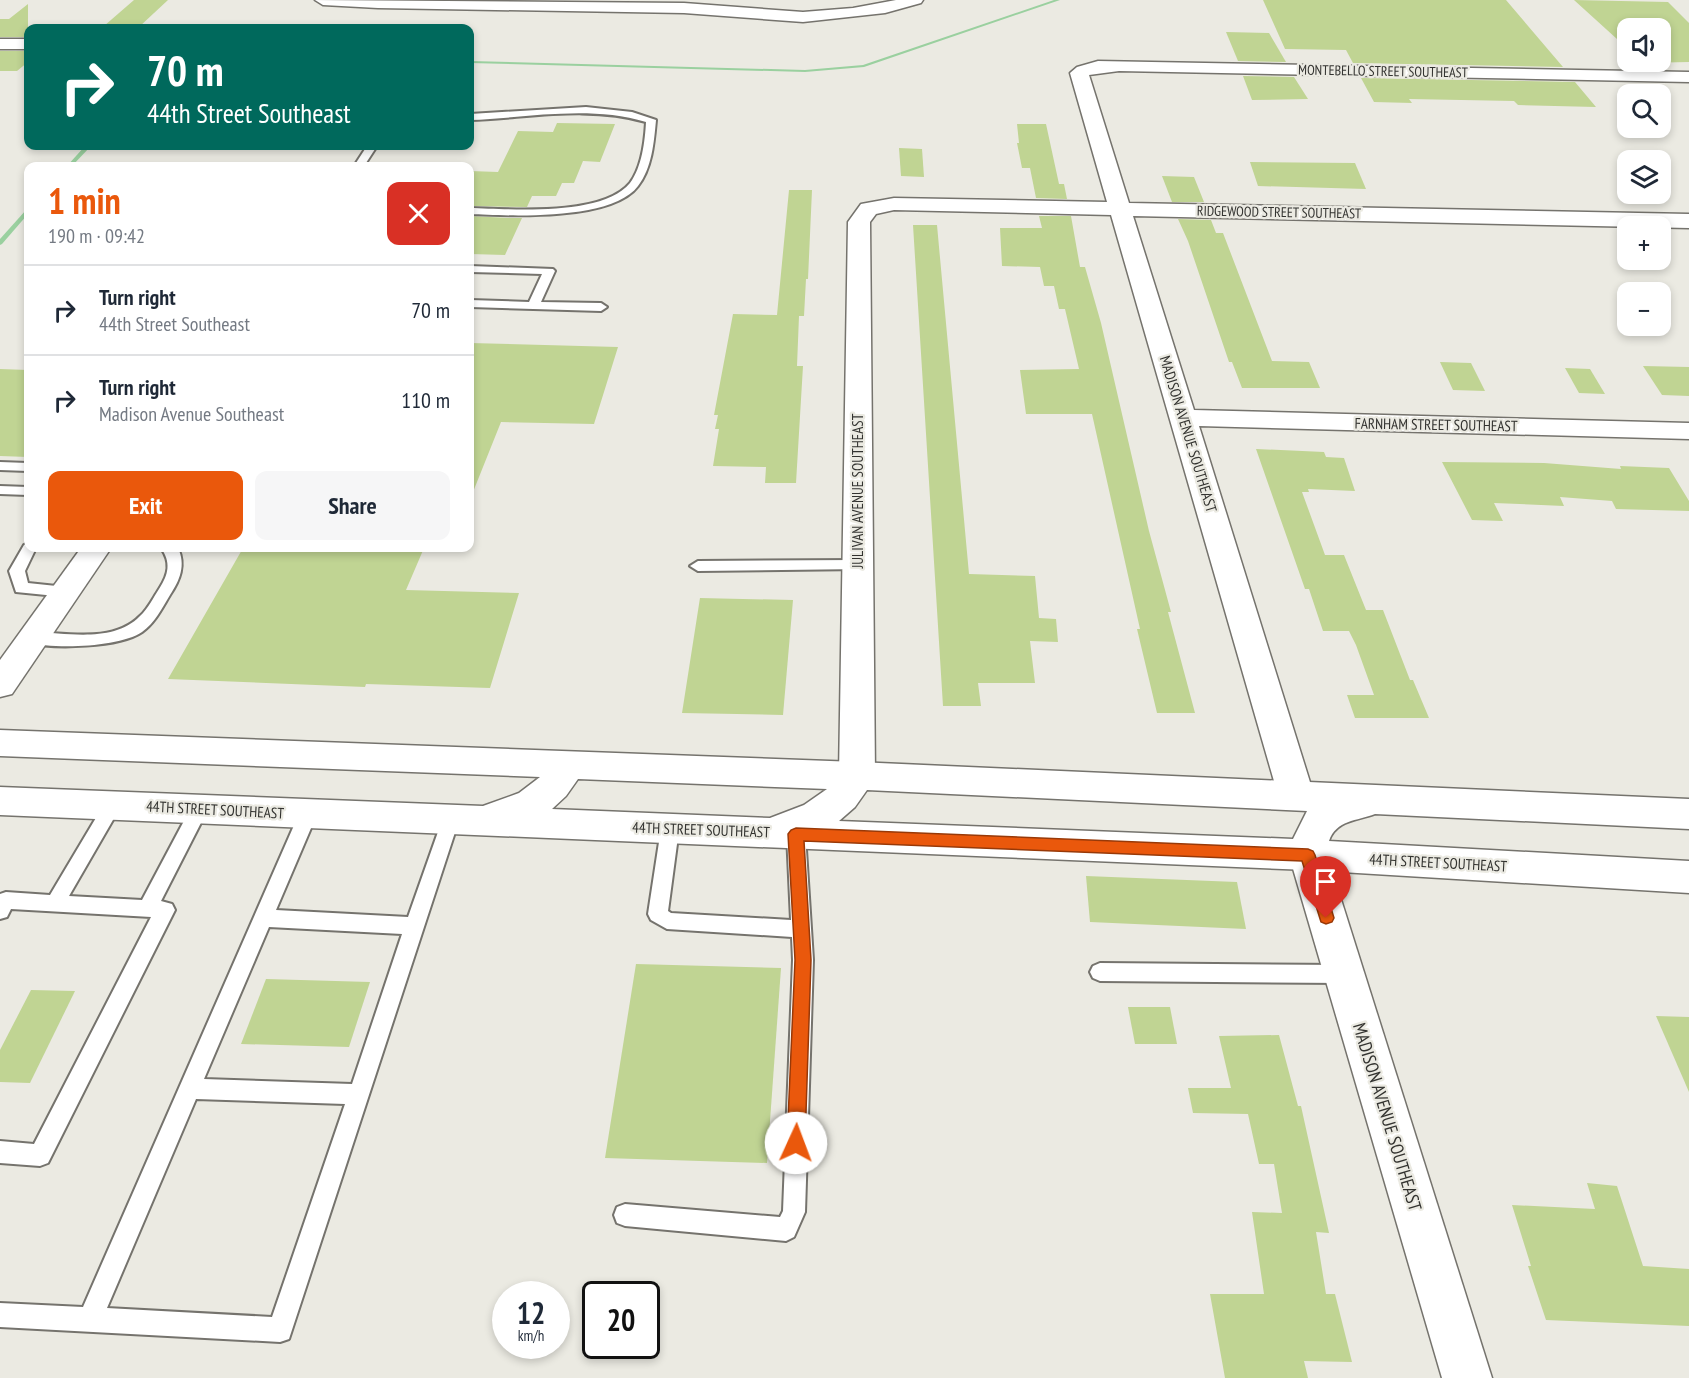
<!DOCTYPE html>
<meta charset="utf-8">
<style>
:root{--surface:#fff;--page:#f6f6f7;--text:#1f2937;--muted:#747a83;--line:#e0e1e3;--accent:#ea580c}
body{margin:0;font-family:"PT Sans Narrow",sans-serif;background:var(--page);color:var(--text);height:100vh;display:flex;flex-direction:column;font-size:22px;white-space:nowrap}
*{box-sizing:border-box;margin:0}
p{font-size:20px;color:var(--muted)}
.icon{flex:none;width:33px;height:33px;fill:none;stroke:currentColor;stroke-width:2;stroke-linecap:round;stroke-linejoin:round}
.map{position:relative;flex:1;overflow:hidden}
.sheet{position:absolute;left:24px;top:162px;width:450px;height:390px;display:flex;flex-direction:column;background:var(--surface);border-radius:12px;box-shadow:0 3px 9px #0003}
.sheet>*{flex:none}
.hud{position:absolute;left:24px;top:24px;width:450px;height:126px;border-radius:12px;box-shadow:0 3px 9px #0003;background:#00695c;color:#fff;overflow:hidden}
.tools{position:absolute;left:1617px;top:18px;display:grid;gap:12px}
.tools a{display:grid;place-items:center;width:54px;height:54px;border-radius:12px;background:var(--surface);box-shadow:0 3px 9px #0003;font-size:30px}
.speed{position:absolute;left:492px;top:1281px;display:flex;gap:12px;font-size:30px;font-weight:700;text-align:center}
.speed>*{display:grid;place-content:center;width:78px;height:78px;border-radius:50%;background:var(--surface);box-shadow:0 3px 9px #0003;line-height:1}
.speed small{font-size:15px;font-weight:400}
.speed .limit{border:3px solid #111;border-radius:9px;background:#fff;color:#111}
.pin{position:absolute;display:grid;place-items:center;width:51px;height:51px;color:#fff;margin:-62px -26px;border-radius:50% 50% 50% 0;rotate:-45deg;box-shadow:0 0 6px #0007}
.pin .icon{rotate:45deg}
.me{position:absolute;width:66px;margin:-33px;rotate:2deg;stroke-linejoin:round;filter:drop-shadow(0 0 4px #0008)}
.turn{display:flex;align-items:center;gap:21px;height:126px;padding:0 24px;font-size:27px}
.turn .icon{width:78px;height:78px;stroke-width:2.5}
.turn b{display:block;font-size:42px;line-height:51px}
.round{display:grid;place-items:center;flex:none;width:63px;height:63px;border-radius:12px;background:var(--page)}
.summary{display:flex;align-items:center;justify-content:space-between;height:102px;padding:0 24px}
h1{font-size:36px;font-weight:700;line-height:45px;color:var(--accent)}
.action{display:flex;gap:12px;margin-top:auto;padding:12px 24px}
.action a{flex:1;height:69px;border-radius:12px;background:var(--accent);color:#fff;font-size:24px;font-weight:700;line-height:69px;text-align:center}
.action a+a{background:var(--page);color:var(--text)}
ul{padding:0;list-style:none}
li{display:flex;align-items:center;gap:18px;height:90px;padding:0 24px;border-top:2px solid var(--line)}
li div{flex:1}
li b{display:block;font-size:22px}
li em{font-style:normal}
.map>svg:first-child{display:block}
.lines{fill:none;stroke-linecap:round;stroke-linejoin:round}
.stream{fill:#9ad09f;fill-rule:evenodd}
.building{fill:#c0d493}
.lane-casing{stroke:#75736d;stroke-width:4}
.street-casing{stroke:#75736d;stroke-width:3}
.primary-casing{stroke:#75736d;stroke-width:3}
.lane{fill:#fff;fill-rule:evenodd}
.street{fill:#fff;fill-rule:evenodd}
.primary{fill:#fff;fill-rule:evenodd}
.route{fill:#ea580c;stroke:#983908;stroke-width:1.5}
.labels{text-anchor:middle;stroke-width:4.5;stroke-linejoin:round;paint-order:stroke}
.far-street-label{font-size:14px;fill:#333330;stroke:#ebeae2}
.street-label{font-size:15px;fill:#333330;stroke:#ebeae2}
.near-street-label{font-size:18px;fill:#333330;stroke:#ebeae2}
</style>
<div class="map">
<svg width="1689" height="1378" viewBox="0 0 1689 1378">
<rect width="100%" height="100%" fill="#ebeae2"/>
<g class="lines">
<g class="stream">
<path d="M1054 0H1060L864 67 805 72 470 63V61L805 70 863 65Z"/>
<path d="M85 146H91L72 166H67Z"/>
<path d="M28 209V214L2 244 0 245V239L26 210Z"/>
</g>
</g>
<g class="building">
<path d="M134 0H168L139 27 104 26Z"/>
<path d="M1263 0H1506L1563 67 1353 63 1346 50 1285 49Z"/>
<path d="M1574 0 1668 2 1689 23V62L1642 63 1660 62V28H1628V49Z"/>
<path d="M28 4V37H0V19H9Z"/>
<path d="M1226 32 1269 33 1286 62 1238 61Z"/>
<path d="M0 51H28V62L17 71H0Z"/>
<path d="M1243 76 1294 77 1308 99 1252 100Z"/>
<path d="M1361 78 1575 82 1596 107 1518 105 1514 101 1409 99 1412 103 1374 102Z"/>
<path d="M557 123 615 124 600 162 583 161 574 183H562L556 196H532L527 207 470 206V171L498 172 518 131 553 132Z"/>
<path d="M1017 124H1046L1059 184H1064L1067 199 1036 198 1030 168H1022L1017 143H1019Z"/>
<path d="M899 148 922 149 924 177 901 176Z"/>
<path d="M1250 162 1355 163 1366 189 1258 186Z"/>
<path d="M1162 176 1194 177 1204 202H1172Z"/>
<path d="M789 190H812L808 279H806L804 316H799L797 366H803L796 483H765L766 467 713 466 719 429H715L718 415H714L733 314 777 315Z"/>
<path d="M470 216 509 218H522L505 255 470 254Z"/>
<path d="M1039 216H1071L1080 267H1085L1101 323 1149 531 1171 612H1168L1195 713H1157L1137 629H1140L1092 414H1026L1020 370 1079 369 1065 309H1059L1054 286H1044L1040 267 1002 266 1000 228H1042Z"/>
<path d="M1178 219 1211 220 1216 233H1223L1272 361 1309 362 1320 388H1242L1232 362H1229L1188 241Z"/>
<path d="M913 225H937L969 574 1035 576 1039 618 1056 619 1058 642 1030 641 1035 683H978L981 706H943Z"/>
<path d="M470 343 618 347 594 424 501 422 471 497Z"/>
<path d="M1440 362 1471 363 1485 391 1453 390Z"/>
<path d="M1643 366 1689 367V396L1662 395Z"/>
<path d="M1565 368 1590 369 1605 394 1579 393Z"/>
<path d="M0 369 28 370V457L0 456Z"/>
<path d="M1256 449 1324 452 1326 457 1344 458 1355 491 1308 489 1309 492H1302L1325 555H1344L1366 610H1383L1410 680H1413L1429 718H1355L1347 695H1374L1356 645 1349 631H1323L1309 589H1305Z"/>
<path d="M1442 462 1544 463 1621 469 1620 466 1669 468 1689 501V511L1616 509 1612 501 1560 497 1564 506 1494 503 1503 521 1472 520Z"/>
<path d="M243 548H424L406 590 519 593 490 688 366 684 365 687 168 679Z"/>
<path d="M700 598 793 600 783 715 682 713Z"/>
<path d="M1086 876 1237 882 1246 929 1090 922Z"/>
<path d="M636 964 781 968 767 1163 605 1158Z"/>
<path d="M266 979 370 982 349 1047 241 1044Z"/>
<path d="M31 990 75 991 30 1083 0 1082V1050Z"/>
<path d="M1128 1007H1170L1177 1044H1135Z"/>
<path d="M1656 1016 1689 1017V1092Z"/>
<path d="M1279 1035 1298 1106H1301L1329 1233 1316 1232 1326 1294H1335L1352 1362 1304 1361 1308 1378H1225L1210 1294H1264L1252 1212 1282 1213 1274 1164H1259L1248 1114 1193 1113 1188 1088H1231L1219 1036Z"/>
<path d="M1587 1183 1617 1186 1643 1266 1689 1269V1326L1546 1320 1528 1266H1531L1512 1205 1595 1209Z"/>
</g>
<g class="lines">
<defs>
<g id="lane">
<path d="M586 107 632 112 656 120C654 142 652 168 638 186 612 221 510 216 470 214V208C510 209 602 217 630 183 642 167 645 141 646 122 588 105 528 118 470 120V114Z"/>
<path d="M367 146H377L364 166H354Z"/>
<path d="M470 266 553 269 555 271 541 302 601 303 607 307 601 311 470 307V300L529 302 542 274 470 272Z"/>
<path d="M0 462 28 463V471L0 470Z"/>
<path d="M0 486 28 487V495L0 494Z"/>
<path d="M28 543V548H36L25 571 28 583 66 587 71 588 74 592 71 596 66 597 16 592 9 571 24 545Z"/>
<path d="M161 548H178C186 565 180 580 170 595 162 608 155 623 142 632 120 647 54 650 28 642L26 638 28 634 34 632C68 633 114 643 140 616 148 609 153 598 159 589 169 574 171 562 161 548Z"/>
<path d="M858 560 866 565 863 569 698 571 690 566 698 561Z"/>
<path d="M112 799 118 801 121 806 69 896 142 900 193 804 199 802 205 804 208 809 161 901 172 904 175 910 48 1163 40 1166 0 1163V1141L34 1144 151 917 11 909 7 917 0 919V894L6 892 50 895 106 801Z"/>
<path d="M308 807 314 809 317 814 276 910 408 917 444 815 450 813 456 815 459 820 289 1339 280 1342 0 1327V1303L83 1307 299 814 302 809ZM269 927 402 934 352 1084 204 1079ZM196 1099 345 1104 272 1317 107 1308Z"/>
<path d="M670 822 676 824 679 829 668 911 671 913 791 920 787 834 790 829 796 826 802 829 805 834 813 960 805 1212 794 1237 786 1241 625 1226 617 1223 614 1215 617 1207 625 1204 780 1217 783 1211 793 960 792 937 667 929 651 920 648 914 661 829 664 824Z"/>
<path d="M1100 963 1344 965 1351 968 1354 974 1351 980 1344 983 1100 981 1093 978 1090 972 1093 966Z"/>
</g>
<g id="street">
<path d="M315 0 684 3 803 12 853 8 896 0H923L921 3 885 13 803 22 684 13 378 8 323 5Z"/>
<rect x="0" y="39" width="28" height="10"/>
<path d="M1098 61 1689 72V82L1119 71 1089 75 1129 203 1689 214V228L1133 216 1194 410 1689 423V439L1199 426 1314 795 1309 805 1296 809 1283 805 1278 795 1111 215 894 210 876 214 870 222 875 776 869 786 857 790 845 786 839 776 848 222 861 204 894 198 1107 202 1070 73 1077 67Z"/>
<path d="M81 548H111L12 694 0 697V660Z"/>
<path d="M1308 840 1321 844 1327 855 1492 1378H1442L1289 855 1295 844Z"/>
</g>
<path id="primary" d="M0 730 857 762 1689 799V829L1375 814C1357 821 1336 820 1329 841L1689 861V893L1308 870 0 815V787L483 806 519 793 540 777 0 756ZM578 779 827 789 804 805 770 818 552 809 566 796ZM867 790 1307 811 1293 839 839 821 855 807Z"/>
</defs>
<use href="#lane" class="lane-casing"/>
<use href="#street" class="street-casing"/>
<use href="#primary" class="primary-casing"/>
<use href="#lane" class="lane"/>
<use href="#street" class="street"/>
<use href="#primary" class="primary"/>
</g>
<path class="route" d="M796 828 1308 849 1313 851 1315 855 1334 918 1332 922 1326 924 1321 922 1302 861 804 841 811 960 805 1143 803 1150 796 1152 790 1150 787 1143 795 960 788 834 791 830Z"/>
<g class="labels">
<g class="far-street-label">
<text transform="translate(1383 71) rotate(1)" y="5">MONTEBELLO STREET SOUTHEAST</text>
<text transform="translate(1279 212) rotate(1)" y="5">RIDGEWOOD STREET SOUTHEAST</text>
</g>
<g class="street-label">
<text transform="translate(1436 425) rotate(1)" y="5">FARNHAM STREET SOUTHEAST</text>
<text transform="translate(1188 434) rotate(73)" y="5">MADISON AVENUE SOUTHEAST</text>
<text transform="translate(858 491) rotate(-90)" y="5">JULIVAN AVENUE SOUTHEAST</text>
<text transform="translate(215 810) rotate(3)" y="5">44TH STREET SOUTHEAST</text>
<text transform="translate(701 830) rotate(2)" y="5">44TH STREET SOUTHEAST</text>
<text transform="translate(1438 863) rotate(3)" y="5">44TH STREET SOUTHEAST</text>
</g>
<g class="near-street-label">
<text transform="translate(1387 1117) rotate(73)" y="6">MADISON AVENUE SOUTHEAST</text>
</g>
</g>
</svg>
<div class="tools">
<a><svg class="icon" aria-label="sound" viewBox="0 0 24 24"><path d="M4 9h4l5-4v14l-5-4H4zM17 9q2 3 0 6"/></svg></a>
<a><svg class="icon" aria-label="search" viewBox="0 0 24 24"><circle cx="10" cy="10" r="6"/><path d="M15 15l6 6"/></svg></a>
<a><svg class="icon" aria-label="layers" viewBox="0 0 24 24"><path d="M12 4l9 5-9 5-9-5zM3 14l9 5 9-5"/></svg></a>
<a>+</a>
<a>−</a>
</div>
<div class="speed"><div>12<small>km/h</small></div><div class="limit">20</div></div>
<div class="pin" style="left:1326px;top:918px;background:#d93025"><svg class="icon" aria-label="arrive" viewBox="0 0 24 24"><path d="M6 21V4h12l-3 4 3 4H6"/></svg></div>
<svg class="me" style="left:796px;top:1143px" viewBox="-20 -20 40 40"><circle r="19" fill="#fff"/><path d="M0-13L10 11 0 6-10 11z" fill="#ea580c"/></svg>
<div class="hud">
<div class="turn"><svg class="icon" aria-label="right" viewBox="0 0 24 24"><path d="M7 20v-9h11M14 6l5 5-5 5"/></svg><div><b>70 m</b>44th Street Southeast</div></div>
</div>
<section class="sheet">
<div class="summary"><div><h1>1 min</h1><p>190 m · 09:42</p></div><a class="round" style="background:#d93025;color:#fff"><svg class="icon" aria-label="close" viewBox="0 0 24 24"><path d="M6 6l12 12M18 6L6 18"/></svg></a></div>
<ul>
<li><svg class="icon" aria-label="right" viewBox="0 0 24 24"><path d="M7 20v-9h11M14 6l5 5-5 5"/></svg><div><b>Turn right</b><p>44th Street Southeast</p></div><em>70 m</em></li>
<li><svg class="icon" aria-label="right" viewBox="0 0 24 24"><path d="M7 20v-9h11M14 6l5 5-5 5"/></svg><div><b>Turn right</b><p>Madison Avenue Southeast</p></div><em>110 m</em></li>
</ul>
<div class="action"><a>Exit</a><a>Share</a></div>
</section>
</div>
